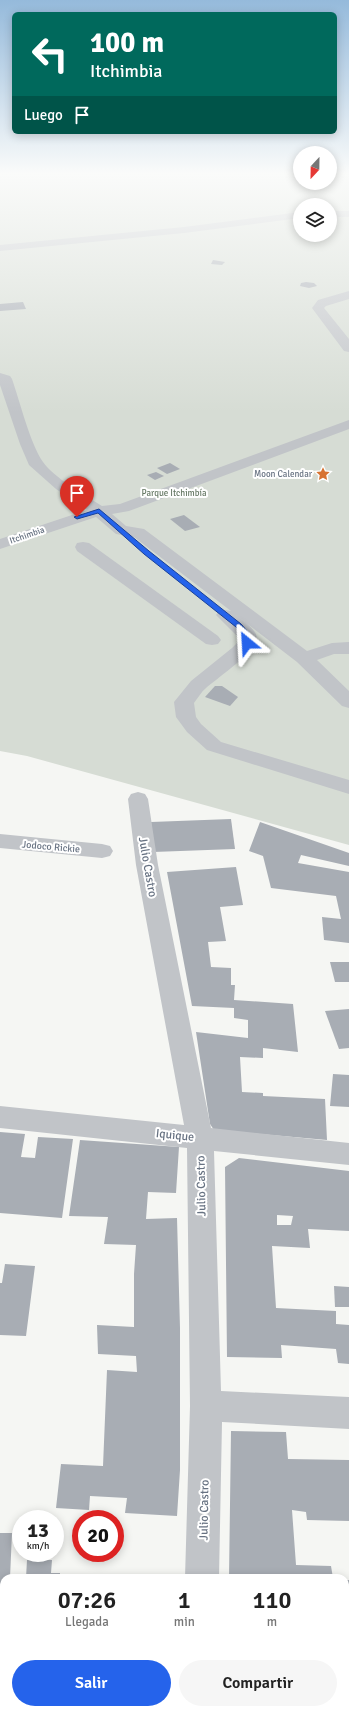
<!DOCTYPE html>
<html lang="es">
<meta charset="utf-8">
<style>
:root{--surface:#fff;--page:#f6f6f6;--text:#222;--muted:#767676;--accent:#2563eb}
body{margin:0;font-family:Signika,sans-serif;background:var(--page);color:var(--text);height:100vh;display:flex;flex-direction:column;font-size:15px;white-space:nowrap}
*{box-sizing:border-box;margin:0}
p{font-size:13px;color:var(--muted)}
.icon{flex:none;width:22px;height:22px;fill:none;stroke:currentColor;stroke-width:2;stroke-linecap:round;stroke-linejoin:round}
.map{position:relative;flex:1;overflow:hidden}
.details{position:absolute;left:0px;top:1574px;width:349px;height:140px;display:flex;flex-direction:column;background:var(--surface);border-radius:12px 12px 0 0;box-shadow:0 2px 10px #0003}
.details>*{flex:none}
.hud{position:absolute;left:12px;top:12px;width:325px;height:122px;border-radius:6px;box-shadow:0 2px 10px #0003;background:#00695c;color:#fff;overflow:hidden}
.needle{width:26px;rotate:202deg}
.controls{position:absolute;left:293px;top:146px;display:grid;gap:8px}
.controls a{display:grid;place-items:center;width:44px;height:44px;border-radius:50%;background:var(--surface);box-shadow:0 2px 10px #0003;font-size:20px}
.speed{position:absolute;left:12px;top:1510px;display:flex;gap:8px;font-size:20px;font-weight:700;text-align:center}
.speed>*{display:grid;place-content:center;width:52px;height:52px;border-radius:50%;background:var(--surface);box-shadow:0 2px 10px #0003;line-height:1}
.speed small{font-size:10px;font-weight:400}
.speed .limit{border:6px solid #d22;background:#fff;color:#111}
.pin{position:absolute;display:grid;place-items:center;width:34px;height:34px;color:#fff;margin:-41px -17px;border-radius:50% 50% 50% 0;rotate:-45deg;box-shadow:0 0 4px #0007}
.pin .icon{rotate:45deg}
.me{position:absolute;width:44px;margin:-22px;rotate:333deg;stroke-linejoin:round;filter:drop-shadow(0 0 3px #0008)}
.turn{display:flex;align-items:center;gap:14px;height:84px;padding:0 12px;font-size:18px}
.turn .icon{width:52px;height:52px;stroke-width:2.5}
.turn b{display:block;font-size:28px;line-height:34px}
.then{display:flex;align-items:center;height:38px;padding:0 12px;background:#0003;gap:8px;font-size:15px}
.eta{display:flex;justify-content:space-evenly;align-items:center;height:68px;text-align:center}
.eta b{font-size:24px;font-weight:600;line-height:28px}
.action{display:flex;gap:8px;margin-top:auto;padding:8px 12px}
.action a{flex:1;height:46px;border-radius:24px;background:var(--accent);color:#fff;font-size:16px;font-weight:600;line-height:46px;text-align:center}
.action a+a{background:var(--page);color:var(--text)}
.map>svg:first-child{display:block}
.green{fill:#d6dcd4;fill-rule:evenodd}
.building{fill:#a8adb4;fill-rule:evenodd}
.lines{fill:none;stroke-linecap:round;stroke-linejoin:round}
.minor{fill:#c1c4c8;fill-rule:evenodd}
.route{fill:#2563eb;stroke:#184099}
.labels{text-anchor:middle;stroke-width:4;stroke-linejoin:round;paint-order:stroke}
.far-poi-label{font-size:9px;fill:#677282;stroke:#fff;text-anchor:end}
.far-park-label{font-size:9px;fill:#667965;stroke:#fff}
.far-street-label{font-size:9px;fill:#677282;stroke:#fff}
.street-label{font-size:10px;fill:#677282;stroke:#fff}
.near-street-label{font-size:12px;fill:#677282;stroke:#fff}
</style>
<div class="map">
<svg width="349" height="1714" viewBox="0 0 349 1714">
<rect width="100%" height="100%" fill="#f5f6f3"/>
<path class="green" d="M0 173H300V183H330V173H349V845L27 756 0 751ZM300 205H330V235H300Z"/>
<g class="building">
<path d="M213 260 225 262 222 265 211 264Z"/>
<path d="M306 282 314 283 317 286 309 288 300 286 301 283Z"/>
<path d="M23 302 26 309 0 311V304Z"/>
<path d="M170 463 180 469 167 474 157 468Z"/>
<path d="M156 472 164 476 155 480 147 475Z"/>
<path d="M184 515 200 527 185 531 170 519Z"/>
<path d="M215 686H222L238 697 230 706 205 697Z"/>
<path d="M231 819 235 849 153 852 151 822Z"/>
<path d="M260 822 349 853V866L301 855 298 863 349 872V943L324 940 322 917 341 919 336 896 271 888 263 856 249 851Z"/>
<path d="M236 867 243 905 220 907 226 941 208 942 211 967 231 968V985H235L234 1000 293 1004 298 1052 263 1048V1058L240 1057 242 1092 263 1093V1096L325 1099 327 1140 214 1130 210 1124 196 1032 248 1038V1020L234 1018V1008L192 1006 167 872Z"/>
<path d="M330 962H349V982H335Z"/>
<path d="M349 1009V1048L339 1049 325 1011Z"/>
<path d="M333 1074 349 1075V1107L330 1106Z"/>
<path d="M0 1132 25 1134 21 1157 35 1158 38 1137 73 1139 62 1218 0 1213Z"/>
<path d="M80 1140 179 1147 176 1193 148 1192 146 1219 177 1218 180 1328V1470L177 1516 125 1513 127 1498 90 1496 89 1510 56 1508 61 1464 103 1466 107 1370 137 1372 136 1356 98 1354 97 1325 134 1327V1274L136 1245 104 1244 108 1217 69 1216Z"/>
<path d="M239 1158 349 1171V1231L308 1229 310 1248 272 1246 276 1308 336 1311V1324L349 1325V1364L338 1363 336 1349 281 1345 282 1358 227 1357 225 1167ZM277 1215 293 1216 291 1225H277Z"/>
<path d="M5 1264 35 1266 26 1336 0 1335V1283H2Z"/>
<path d="M334 1286 349 1287V1307H335Z"/>
<path d="M231 1431 286 1432 288 1459 349 1460V1521L307 1520 306 1512 292 1510 296 1565 331 1566 333 1578H229Z"/>
<path d="M0 1533H12L10 1578H4V1661H0Z"/>
<path d="M27 1560H52L51 1573H60V1578H26Z"/>
<rect x="345" y="1580" width="4" height="67"/>
</g>
<g class="lines">
<g class="minor">
<rect x="330" y="211" width="19" height="6"/>
<path d="M300 212V218L184 233 0 251V245L184 227Z"/>
<path d="M349 291V299L326 306 324 308 349 339V352L344 351 312 308 318 300Z"/>
<path d="M0 373 10 376 12 379C20 402 30 443 43 462 53 477 86 496 102 506L120 504 349 420V429L129 511 112 514 126 526 144 529 307 651 332 643 349 642V654H334L317 660 349 691V708L342 706 297 662 232 612C239 618 257 628 257 639 257 651 216 679 206 688 201 692 198 698 194 703L196 717 201 724 221 742 349 780V794L207 750 187 732 176 717 174 702 191 681 232 648 238 642 239 638 216 615 219 611 225 610 231 611 134 537 116 534 96 517 0 549V539L87 510 56 489 29 465 20 444 0 385Z"/>
<path d="M83 542 89 543 218 636 221 640 218 644 212 645 206 644 77 551 75 547 77 543Z"/>
<path d="M138 792 145 794 148 799 158 865 211 1128 349 1143V1165L214 1151 221 1391 349 1397V1429L222 1422 219 1578H185L190 1406 187 1148 0 1128V1106L184 1125 136 865 128 799 131 794Z"/>
<path d="M0 834 102 844 110 846 113 851 110 856 102 858 0 848Z"/>
<rect x="345" y="1673" width="4" height="36"/>
<path d="M0 1680H4V1710H17L10 1714H0Z"/>
<path d="M136 1710H172L171 1714H135Z"/>
</g>
</g>
<linearGradient id="sky" x2="0" y2="1"><stop stop-color="#95badb"/><stop offset="0.42" stop-color="#fafbfa"/><stop offset="1" stop-color="#fafbfa" stop-opacity="0"/></linearGradient>
<rect width="349" height="413" fill="url(#sky)"/>
<path class="route" d="M99 509 149 551 241 624 248 632 251 638 250 644H245L242 634 236 627 144 554 98 513 77 519 74 517Z"/>
<defs>
<symbol id="sight-bare" viewBox="-9 -9 18 18"><path d="M0-6L1.8-2.2L6-1.7L2.9 1.2L3.7 5.4L0 3.3L-3.7 5.4L-2.9 1.2L-6-1.7L-1.8-2.2Z" fill="#d77231" stroke="#fff" stroke-width="2.5" paint-order="stroke"/></symbol>
</defs>
<g fill-rule="evenodd">
<use href="#sight-bare" x="313" y="464" width="20" height="20"/>
</g>
<g class="labels">
<g class="far-poi-label">
<text x="312" y="477">Moon Calendar</text>
</g>
<g class="far-park-label">
<text x="174" y="496">Parque Itchimbía</text>
</g>
<g class="far-street-label">
<text transform="translate(27 535) rotate(-19)" y="3">Itchimbia</text>
</g>
<g class="street-label">
<text transform="translate(51 846) rotate(5)" y="4">Jodoco Rickie</text>
</g>
<g class="near-street-label">
<text transform="translate(148 867) rotate(80)" y="4">Julio Castro</text>
<text transform="translate(175 1135) rotate(6)" y="4">Iquique</text>
<text transform="translate(201 1186) rotate(-91)" y="4">Julio Castro</text>
<text transform="translate(204 1510) rotate(-89)" y="4">Julio Castro</text>
</g>
</g>
</svg>
<div class="controls">
<a><svg class="needle" viewBox="-14 -14 28 28"><path d="M0-13l5 13h-10z" fill="#e53935"/><path d="M0 13l5-13h-10z" fill="#767676"/></svg></a>
<a><svg class="icon" aria-label="layers" viewBox="0 0 24 24"><path d="M12 4l9 5-9 5-9-5zM3 14l9 5 9-5"/></svg></a>
</div>
<div class="speed"><div>13<small>km/h</small></div><div class="limit">20</div></div>
<div class="pin" style="left:77px;top:517px;background:#d93025"><svg class="icon" aria-label="arrive" viewBox="0 0 24 24"><path d="M6 21V4h12l-3 4 3 4H6"/></svg></div>
<svg class="me" style="left:247px;top:643px" viewBox="-20 -20 40 40"><path d="M0-17L14 15 0 8-14 15z" fill="#2563eb" stroke="#fff" stroke-width="4"/></svg>
<div class="hud">
<div class="turn"><svg class="icon" aria-label="left" viewBox="0 0 24 24"><path d="M17 20v-9H6M10 6l-5 5 5 5"/></svg><div><b>100 m</b>Itchimbia</div></div>
<div class="then">Luego<svg class="icon" aria-label="arrive" viewBox="0 0 24 24"><path d="M6 21V4h12l-3 4 3 4H6"/></svg></div>
</div>
<section class="details">
<div class="eta">
<div><b>07:26</b><p>Llegada</p></div>
<div><b>1</b><p>min</p></div>
<div><b>110</b><p>m</p></div>
</div>
<div class="action"><a>Salir</a><a>Compartir</a></div>
</section>
</div>
